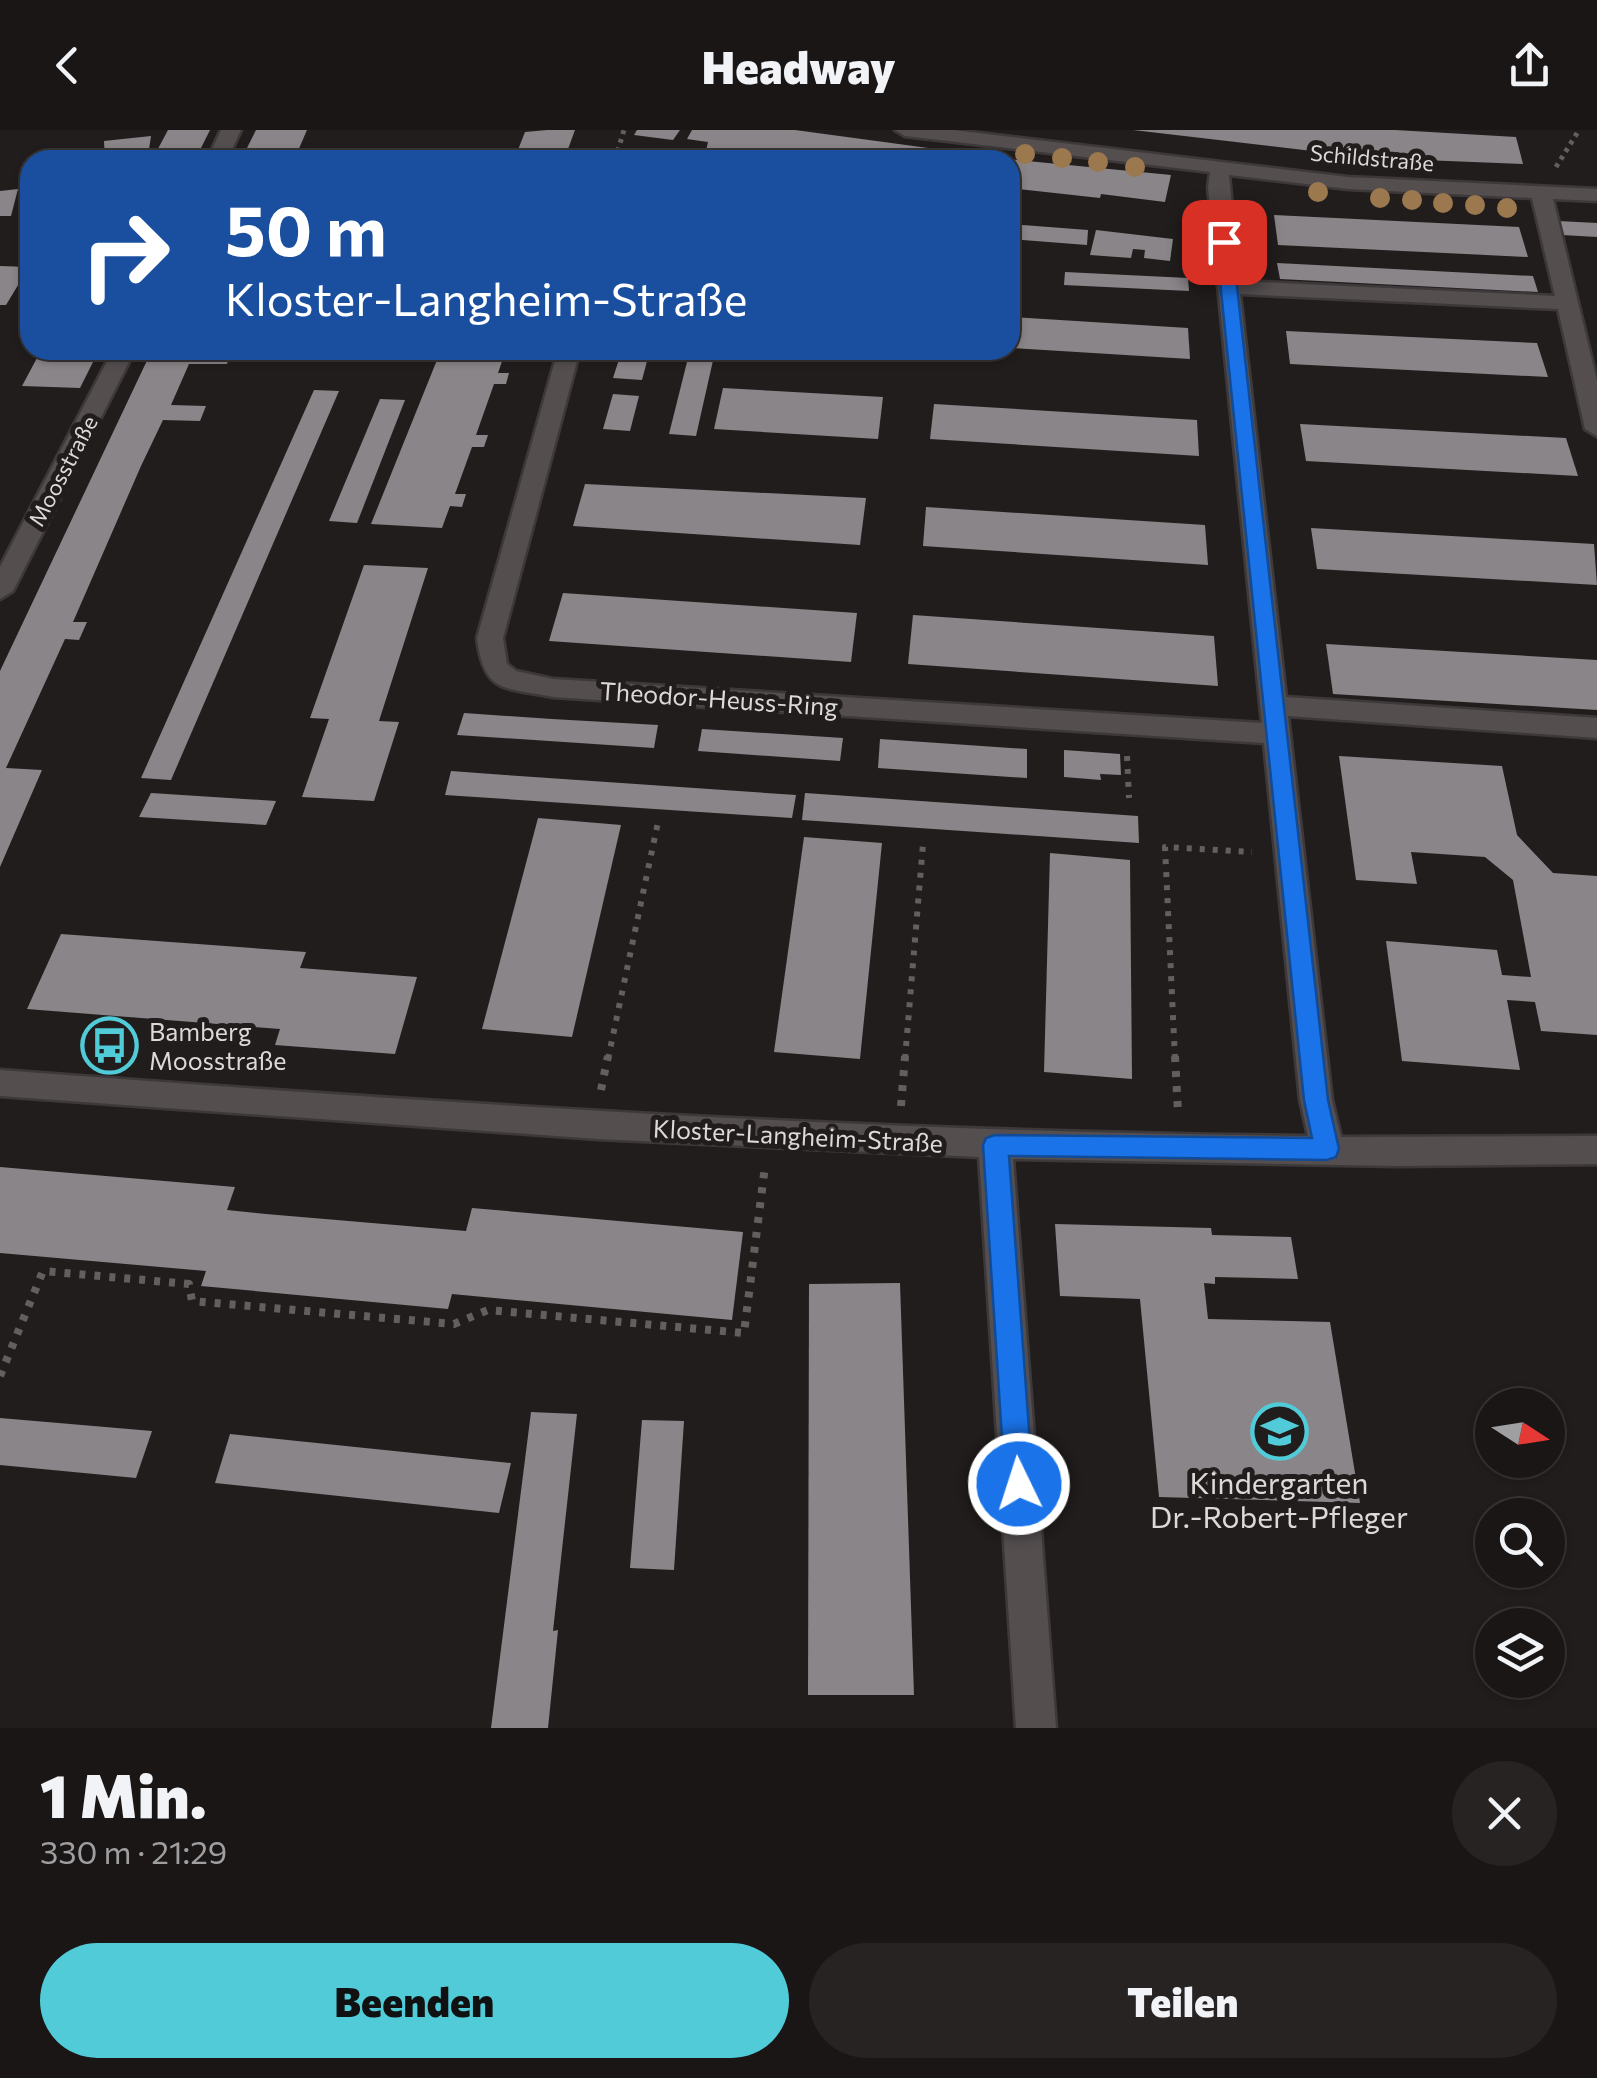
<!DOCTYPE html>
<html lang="de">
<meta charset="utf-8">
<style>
:root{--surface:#1a1616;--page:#272323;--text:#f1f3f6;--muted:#9f9fa1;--line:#383535;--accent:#52cbd9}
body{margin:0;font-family:Commissioner,sans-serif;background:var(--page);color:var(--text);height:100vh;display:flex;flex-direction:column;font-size:38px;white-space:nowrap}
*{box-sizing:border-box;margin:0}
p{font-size:32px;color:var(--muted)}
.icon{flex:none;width:55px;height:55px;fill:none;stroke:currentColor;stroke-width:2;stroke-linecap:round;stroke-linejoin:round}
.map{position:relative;height:1598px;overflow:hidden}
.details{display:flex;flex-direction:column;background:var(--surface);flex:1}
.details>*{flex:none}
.top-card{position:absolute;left:20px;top:20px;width:1000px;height:210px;border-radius:30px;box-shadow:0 2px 8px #0004,0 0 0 2px var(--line);background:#1a4fa0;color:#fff;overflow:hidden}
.needle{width:65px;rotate:102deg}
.tools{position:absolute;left:1475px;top:1258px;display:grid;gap:20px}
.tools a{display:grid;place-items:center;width:90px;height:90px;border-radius:50%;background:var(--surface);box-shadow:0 2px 8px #0004,0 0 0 2px var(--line);font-size:50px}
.pin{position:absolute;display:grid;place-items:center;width:85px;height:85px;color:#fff;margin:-42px;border-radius:20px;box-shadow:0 5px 15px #0006}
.me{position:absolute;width:110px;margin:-55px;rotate:356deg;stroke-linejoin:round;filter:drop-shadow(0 0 8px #0008)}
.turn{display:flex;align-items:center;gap:35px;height:210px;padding:0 40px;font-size:45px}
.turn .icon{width:130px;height:130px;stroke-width:2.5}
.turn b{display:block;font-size:70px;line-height:85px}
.round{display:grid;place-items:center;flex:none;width:105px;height:105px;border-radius:52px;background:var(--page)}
.head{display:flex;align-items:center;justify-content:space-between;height:170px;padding:0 40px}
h1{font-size:60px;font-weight:800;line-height:75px}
.action{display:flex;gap:20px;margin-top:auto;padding:20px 40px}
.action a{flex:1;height:115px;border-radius:60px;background:var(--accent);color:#111;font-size:40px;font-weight:800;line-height:115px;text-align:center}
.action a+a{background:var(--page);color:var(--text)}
header{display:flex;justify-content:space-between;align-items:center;height:130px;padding:0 40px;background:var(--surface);font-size:45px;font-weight:800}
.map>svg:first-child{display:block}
.building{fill:#8a8588}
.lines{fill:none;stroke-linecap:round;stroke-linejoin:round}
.minor-casing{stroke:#3d393a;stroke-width:5}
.path-far2{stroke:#635f5f;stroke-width:5;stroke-dasharray:4 5;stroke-linecap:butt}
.path-far1{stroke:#635f5f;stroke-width:6;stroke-dasharray:5 8;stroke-linecap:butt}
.path{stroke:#635f5f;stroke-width:8;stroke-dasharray:6 9;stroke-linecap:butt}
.minor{fill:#544e4f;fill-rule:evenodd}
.tree{fill:#9b784e}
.route{fill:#1a73e8;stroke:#114b97;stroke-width:2.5}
.labels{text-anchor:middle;stroke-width:10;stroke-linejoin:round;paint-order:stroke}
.far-street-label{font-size:22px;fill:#dcd9d9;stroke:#221d1d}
.street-label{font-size:25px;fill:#dcd9d9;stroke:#221d1d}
.poi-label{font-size:25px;fill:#dcd9d9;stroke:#221d1d;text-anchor:start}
.near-poi-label{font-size:30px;fill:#dcd9d9;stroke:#221d1d}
</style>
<header><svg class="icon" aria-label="back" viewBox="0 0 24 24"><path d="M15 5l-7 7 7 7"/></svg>Headway<svg class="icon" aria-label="share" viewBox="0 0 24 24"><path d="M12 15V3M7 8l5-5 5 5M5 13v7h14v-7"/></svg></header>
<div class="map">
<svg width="1597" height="1598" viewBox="0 0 1597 1598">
<rect width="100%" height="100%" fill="#221d1d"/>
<g class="building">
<path d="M168 0H210L195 30H152Z"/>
<path d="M256 0H307L294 30H241Z"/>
<path d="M547 0H575L564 30H514L525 2Z"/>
<path d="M637 0H680L673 10 634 5Z"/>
<path d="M692 0H795L1017 30 1171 45 1165 72 1101 64 1100 68 1010 58V30H791L728 23 726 30H704L708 12 687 9Z"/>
<path d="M1133 0H1395L1516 7 1523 34 1372 28Z"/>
<path d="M151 6 148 26 105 30 104 11Z"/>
<path d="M18 59 11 86H0V61Z"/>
<path d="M1274 85 1519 97 1528 127 1278 115Z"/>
<path d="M1558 91 1597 93V107L1562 105Z"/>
<path d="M1010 94 1088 100 1087 115 1010 109Z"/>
<path d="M1096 100 1173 109 1170 131 1144 128 1145 120 1133 119 1131 128 1090 125Z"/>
<path d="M1277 133 1533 146 1538 162 1280 149Z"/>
<path d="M0 136 29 137 6 175H0Z"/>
<path d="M1065 142 1188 148 1189 161 1064 155Z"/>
<path d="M1010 187 1188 198 1190 229 1010 218Z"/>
<path d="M1286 201 1537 213 1548 247 1290 234Z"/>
<path d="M49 220H99L80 258 22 256 37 228H45Z"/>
<path d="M152 220H232L227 234H189L171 275 206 276 200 291 163 290 141 336 73 492H87L79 510 65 509 6 638 42 640 0 737V541Z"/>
<path d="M441 220H506L498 243H509L506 254H494L476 305H488L484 317H472L455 364H466L462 377 450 376 442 398 371 394Z"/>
<path d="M622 220H650L642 250 613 248Z"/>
<path d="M689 224 714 226 696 306 669 304Z"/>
<path d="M723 258 883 267 878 309 714 299Z"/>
<path d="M314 260 339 261 171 650 141 648Z"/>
<path d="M613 264 639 266 630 301 603 299Z"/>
<path d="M380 269 405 270 357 393 329 391Z"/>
<path d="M934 274 1197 290 1199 326 930 309Z"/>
<path d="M1300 294 1566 308 1578 346 1306 331Z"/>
<path d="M585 354 866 368 860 415 573 396Z"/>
<path d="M926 377 1205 395 1208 435 923 416Z"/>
<path d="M1311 398 1594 414 1597 455 1317 439Z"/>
<path d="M364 435 428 438 379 591 399 592 374 671 302 667 329 589 310 588Z"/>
<path d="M563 463 857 483 851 532 549 511Z"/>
<path d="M913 485 1214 506 1218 556 908 534Z"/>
<path d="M1326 514 1597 530V580L1333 564Z"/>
<path d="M464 583 552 589 658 595 654 618 457 605Z"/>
<path d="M702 599 843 608 840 631 698 621Z"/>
<path d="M880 609 1027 619V648L878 638Z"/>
<path d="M1064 620 1120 624 1121 645 1100 644 1101 650 1064 647Z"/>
<path d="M1339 626 1502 636 1517 705 1553 743 1597 746V905L1541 901 1535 872 1507 870 1520 940 1402 931 1386 811 1497 820 1502 845 1531 847 1513 750 1485 727 1411 722 1417 754 1356 750Z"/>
<path d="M451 641 505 645 796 665 792 688 445 665Z"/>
<path d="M151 663 276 671 266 695 139 687Z"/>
<path d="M805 663 1138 686 1139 713 802 690Z"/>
<path d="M538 688 621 695 572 907 482 899Z"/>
<path d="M804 707 882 713 860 929 774 922Z"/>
<path d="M1050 723 1130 730 1132 949 1044 942Z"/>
<path d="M61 804 306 822 300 838 417 847 395 924 275 915 280 899 27 879Z"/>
<path d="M0 1037 235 1057 227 1080 266 1084 466 1101 472 1078 743 1102 732 1190 452 1164 448 1179 201 1156 206 1141 0 1123Z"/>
<path d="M1055 1094 1211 1098 1212 1105 1291 1107 1298 1149 1215 1147V1154L1204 1153 1208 1189 1330 1192 1360 1373 1159 1367 1140 1169 1060 1166Z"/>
<path d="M900 1153 914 1565H808L809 1154Z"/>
<path d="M531 1282 577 1284 553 1501 558 1500 548 1598H491Z"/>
<path d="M0 1288 152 1301 136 1348 0 1335Z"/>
<path d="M642 1290 684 1291 674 1440 630 1438Z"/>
<path d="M230 1304 511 1333 499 1383 215 1353Z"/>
</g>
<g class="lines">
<defs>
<g id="minor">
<path d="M221 0H241L227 30H207Z"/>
<path d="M895 0H953L1348 47 1597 59V71L1553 69 1597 251V306L1585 299 1558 179 1240 164 1286 567 1597 588V608L1288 586 1332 970 1341 1007 1597 1006V1034L1397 1036 1013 1029 1056 1598H1016L979 1027 598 1009 0 966V940C435 973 871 1002 1308 1006L1300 970 1264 613 553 567C504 557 484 564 477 508L558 220H580L503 508 507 534 516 541 553 549 1262 593 1208 57 1210 42 905 6ZM1229 45 1348 59 1532 68 1555 166 1239 151Z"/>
<path d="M113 220H135L13 461 0 469V437Z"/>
</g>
</defs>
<use href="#minor" class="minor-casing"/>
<g class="path-far2">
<path d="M615 30 624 0"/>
<path d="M1556 37 1579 0"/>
</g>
<g class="path-far1">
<path d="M1127 626 1129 668"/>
<path d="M608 929 658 692"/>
<path d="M905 929 923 714"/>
<path d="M1175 929 1165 717 1252 722"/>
</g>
<g class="path">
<path d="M1175 926 1178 982"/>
<path d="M601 960 608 926"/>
<path d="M901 976 905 926"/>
<path d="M0 1246 43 1141 189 1154 192 1171 454 1194 488 1180 744 1203 765 1036"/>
</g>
<use href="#minor" class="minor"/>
</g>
<g class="tree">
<circle cx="1025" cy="24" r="10"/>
<circle cx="1062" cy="28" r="10"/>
<circle cx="1098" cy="32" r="10"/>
<circle cx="1135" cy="37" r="10"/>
<circle cx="1318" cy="62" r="10"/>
<circle cx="1380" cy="68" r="10"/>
<circle cx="1412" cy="70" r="10"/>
<circle cx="1443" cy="73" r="10"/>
<circle cx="1475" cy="75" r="10"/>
<circle cx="1507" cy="78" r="10"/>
</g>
<path class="route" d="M1224 107 1232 112 1328 970 1339 1019 1336 1027 1327 1030 1009 1026 1033 1354 1029 1364 1019 1368 1009 1364 1005 1354 983 1015 986 1008 995 1005 1312 1008 1304 970 1216 112Z"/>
<defs>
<symbol id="bus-ring" viewBox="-11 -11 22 22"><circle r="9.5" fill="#221d1d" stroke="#52cbd9" stroke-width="1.5"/><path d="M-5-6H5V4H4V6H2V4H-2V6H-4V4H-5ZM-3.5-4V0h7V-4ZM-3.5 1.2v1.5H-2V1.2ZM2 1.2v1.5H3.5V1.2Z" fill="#52cbd9"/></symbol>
<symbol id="school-ring" viewBox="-11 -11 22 22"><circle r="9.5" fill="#221d1d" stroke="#52cbd9" stroke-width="1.5"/><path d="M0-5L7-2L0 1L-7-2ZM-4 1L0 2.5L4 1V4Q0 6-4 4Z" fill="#52cbd9"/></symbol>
</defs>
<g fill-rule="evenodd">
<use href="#bus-ring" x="78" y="884" width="63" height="63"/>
<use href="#school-ring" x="1248" y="1270" width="63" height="63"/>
</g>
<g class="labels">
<g class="far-street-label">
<text transform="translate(1372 28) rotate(5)" y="8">Schildstraße</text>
<text transform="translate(63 341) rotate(-62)" y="8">Moosstraße</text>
</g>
<g class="street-label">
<text transform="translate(719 569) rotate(4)" y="9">Theodor-Heuss-Ring</text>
<text transform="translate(798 1006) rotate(3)" y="9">Kloster-Langheim-Straße</text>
</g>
<g class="poi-label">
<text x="149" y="911">Bamberg<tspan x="149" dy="29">Moosstraße</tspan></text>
</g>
<g class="near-poi-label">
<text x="1279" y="1364">Kindergarten<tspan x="1279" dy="34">Dr.-Robert-Pfleger</tspan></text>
</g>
</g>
</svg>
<div class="tools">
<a><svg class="needle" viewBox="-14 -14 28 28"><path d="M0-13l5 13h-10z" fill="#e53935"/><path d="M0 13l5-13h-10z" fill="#9f9fa1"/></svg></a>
<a><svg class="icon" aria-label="search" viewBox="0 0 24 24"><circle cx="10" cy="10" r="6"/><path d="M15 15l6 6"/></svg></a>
<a><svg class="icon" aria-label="layers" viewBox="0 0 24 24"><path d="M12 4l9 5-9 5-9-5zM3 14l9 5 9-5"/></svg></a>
</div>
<div class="pin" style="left:1224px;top:112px;background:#d93025"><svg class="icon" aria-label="arrive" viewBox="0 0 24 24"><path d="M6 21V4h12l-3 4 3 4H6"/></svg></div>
<svg class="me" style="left:1019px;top:1354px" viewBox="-20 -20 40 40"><circle r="17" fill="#1a73e8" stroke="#fff" stroke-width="3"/><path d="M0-11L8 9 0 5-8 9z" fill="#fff"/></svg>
<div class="top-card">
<div class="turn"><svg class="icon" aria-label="right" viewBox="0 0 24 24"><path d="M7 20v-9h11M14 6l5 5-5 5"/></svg><div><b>50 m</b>Kloster-Langheim-Straße</div></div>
</div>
</div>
<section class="details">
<div class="head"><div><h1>1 Min.</h1><p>330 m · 21:29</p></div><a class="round"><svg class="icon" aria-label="close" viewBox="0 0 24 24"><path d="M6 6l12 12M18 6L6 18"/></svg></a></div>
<div class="action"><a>Beenden</a><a>Teilen</a></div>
</section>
